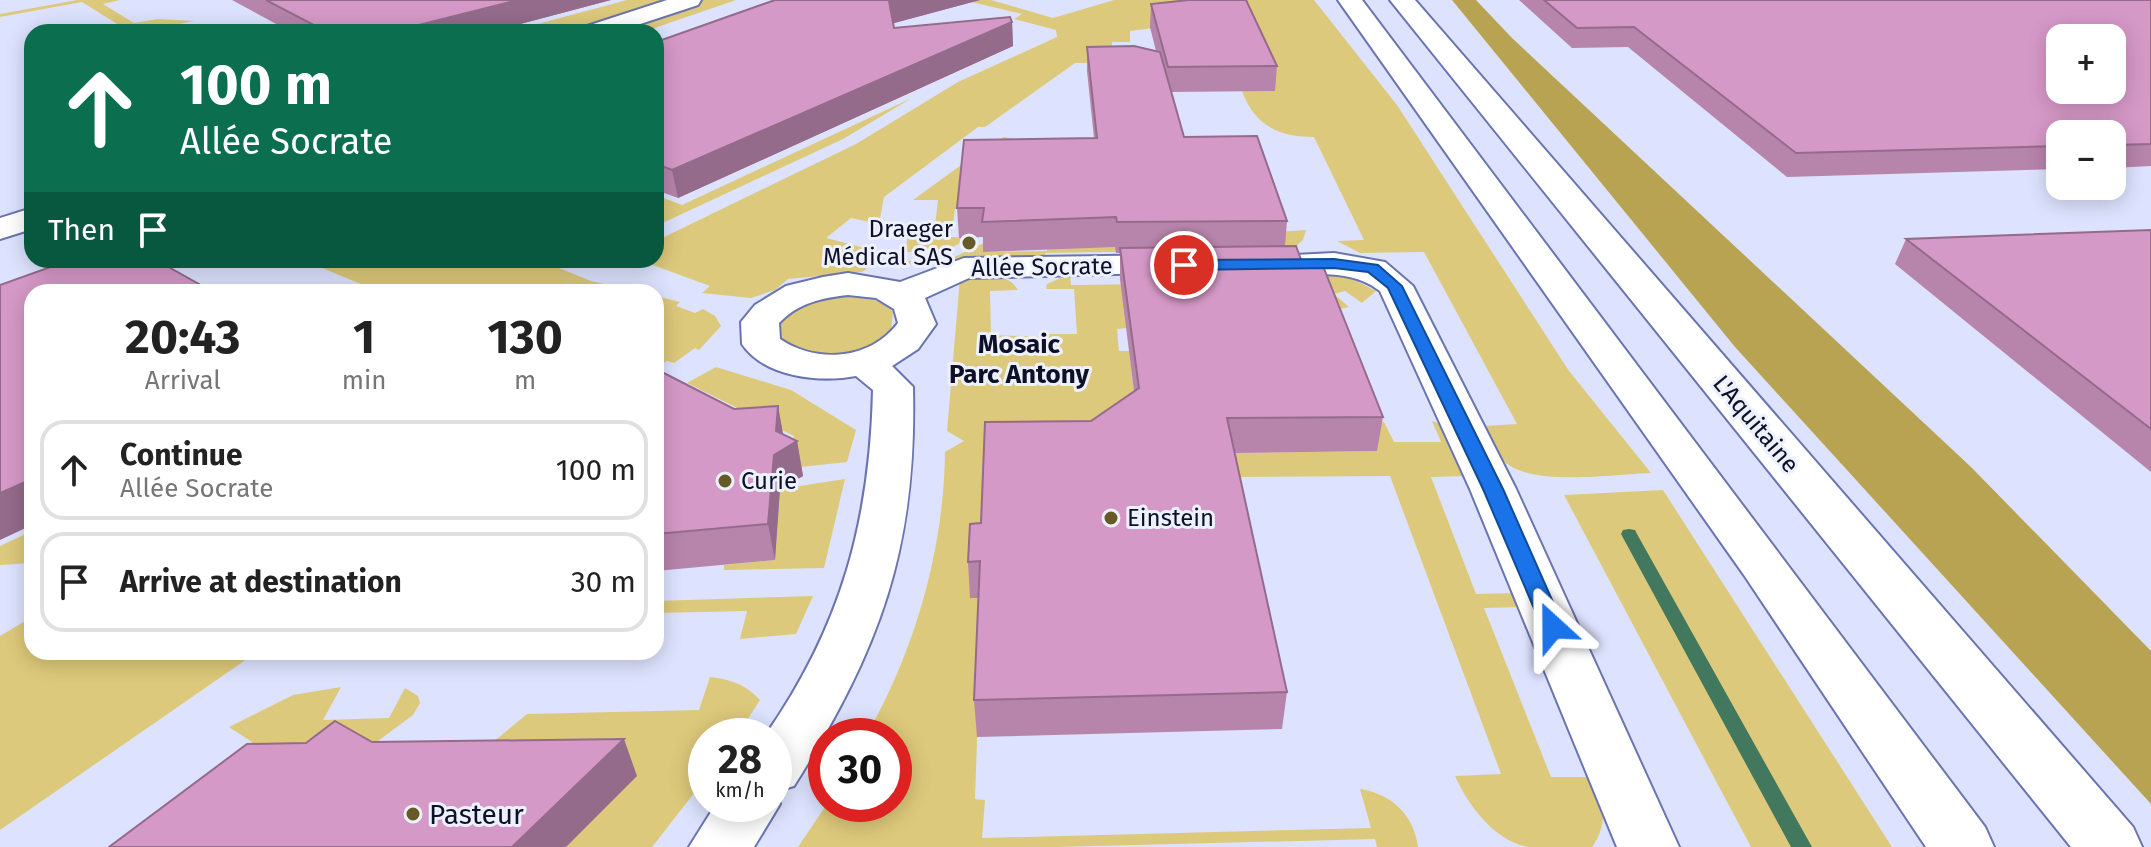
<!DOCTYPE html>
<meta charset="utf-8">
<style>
:root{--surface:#fff;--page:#f6f6f6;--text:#222;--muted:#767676;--line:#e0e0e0}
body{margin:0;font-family:"Fira Sans",sans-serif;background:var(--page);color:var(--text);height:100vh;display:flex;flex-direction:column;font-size:30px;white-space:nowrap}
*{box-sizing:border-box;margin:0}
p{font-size:26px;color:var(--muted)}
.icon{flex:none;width:44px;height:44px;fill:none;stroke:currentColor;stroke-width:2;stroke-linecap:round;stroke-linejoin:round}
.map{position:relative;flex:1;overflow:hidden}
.sheet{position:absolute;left:24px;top:284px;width:640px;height:376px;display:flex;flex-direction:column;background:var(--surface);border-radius:24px;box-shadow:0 4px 20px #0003}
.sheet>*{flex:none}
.banner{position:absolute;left:24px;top:24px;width:640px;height:244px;border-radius:24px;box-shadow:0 4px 20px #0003;background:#0b6e4f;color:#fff;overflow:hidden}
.tools{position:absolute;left:2046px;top:24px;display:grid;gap:16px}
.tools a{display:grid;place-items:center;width:80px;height:80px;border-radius:16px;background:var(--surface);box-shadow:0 4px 20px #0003;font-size:40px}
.speed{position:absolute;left:688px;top:718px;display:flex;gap:16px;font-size:40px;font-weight:700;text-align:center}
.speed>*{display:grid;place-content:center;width:104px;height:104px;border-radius:50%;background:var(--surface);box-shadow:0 4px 20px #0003;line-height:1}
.speed small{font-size:20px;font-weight:400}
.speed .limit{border:12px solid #d22;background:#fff;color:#111}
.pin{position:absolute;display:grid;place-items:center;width:68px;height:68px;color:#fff;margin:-34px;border:4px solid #fff;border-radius:50%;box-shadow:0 2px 8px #0007}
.me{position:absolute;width:88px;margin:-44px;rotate:336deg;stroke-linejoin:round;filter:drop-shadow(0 0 6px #0008)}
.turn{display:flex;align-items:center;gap:28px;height:168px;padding:0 24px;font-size:36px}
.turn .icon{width:104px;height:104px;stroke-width:2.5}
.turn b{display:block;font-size:56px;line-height:68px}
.then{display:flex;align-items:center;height:76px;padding:0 24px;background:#0003;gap:16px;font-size:30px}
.eta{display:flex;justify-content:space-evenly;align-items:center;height:136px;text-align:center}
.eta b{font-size:48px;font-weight:700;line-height:56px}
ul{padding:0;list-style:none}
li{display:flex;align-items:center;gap:24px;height:100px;margin:0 16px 12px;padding:0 8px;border:4px solid var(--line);border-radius:24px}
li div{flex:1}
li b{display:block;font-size:30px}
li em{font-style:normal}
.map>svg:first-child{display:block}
.green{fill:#ddc97b}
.forest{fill:#b8a352}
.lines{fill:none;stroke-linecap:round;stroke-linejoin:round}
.stream{fill:#42785e;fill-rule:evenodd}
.minor-casing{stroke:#6a75b0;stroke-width:4}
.motorway-casing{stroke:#6a75b0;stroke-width:4}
.minor{fill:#fff;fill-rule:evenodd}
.motorway{fill:#fff;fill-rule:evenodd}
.wall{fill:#b784ab}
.shaded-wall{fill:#956b8b}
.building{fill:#d599c7;stroke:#956b8b;stroke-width:2;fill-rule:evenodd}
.route{fill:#1a73e8;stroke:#114b97;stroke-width:2}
.poi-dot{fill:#675a27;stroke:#edf1fe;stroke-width:3}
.labels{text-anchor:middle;stroke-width:6;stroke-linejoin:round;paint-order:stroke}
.poi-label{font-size:24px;fill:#0d1027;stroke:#edf1fe;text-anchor:start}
.street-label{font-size:24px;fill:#0d1027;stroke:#edf1fe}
.neighbourhood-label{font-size:26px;font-weight:bold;fill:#0d1027;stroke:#edf1fe}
.near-poi-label{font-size:28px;fill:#0d1027;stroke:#edf1fe;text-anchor:start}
</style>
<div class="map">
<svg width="2151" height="847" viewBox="0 0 2151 847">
<rect width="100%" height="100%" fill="#dde3fe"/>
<g class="green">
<path d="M77 0H120L103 4 134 23 158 19 194 21 174 25 184 32H130L82 2 0 17V14Z"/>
<path d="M627 0H672L574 32H508Z"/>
<path d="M703 0H736L643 32H608Z"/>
<path d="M945 0H991L1053 18 1114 0H1314L1397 105 1569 371 1651 473C1615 474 1526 488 1502 459 1494 450 1489 437 1484 426L1517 424 1424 252 1360 253 1337 241 1364 240 1314 137C1279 137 1255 126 1242 91H1274L1241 17 1130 31V42H1112V53L1094 63H1075L985 127H978L884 197 879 224 851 218 826 238 873 250 869 267 862 272 788 279 775 290 751 298 702 293 710 286 639 260H656L658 240 856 144 958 82 1057 37 1056 30 1014 19 1022 14 963 0Z"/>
<path d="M912 98 843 139 656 226V195L682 205Z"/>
<path d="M1004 137 1020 140 962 209H955L951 237 971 238 942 252H905L908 235 934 234 938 200H913L990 144Z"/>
<path d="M1306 230 1303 240 1293 249 1045 253 1044 259 903 264V261L948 260 984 243V252L1047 251 1048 248Z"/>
<path d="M303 260H539L591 281 639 292H380Z"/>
<path d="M1309 271 1345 275 1376 291 1362 303 1345 291 1334 294 1349 307 1339 309 1117 329 1119 351H1129L1138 421 982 598 975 799 985 800 982 838 1371 828 1360 789C1392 794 1414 815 1418 847H1377L1375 839 1055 847H798L827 804H894V736H866C915 651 944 549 945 452L964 441 947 431 960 278C979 277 1007 270 1018 290L990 291 991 335 1049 337V334H1077L1074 289H1046L1047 284 1070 274 1071 285 1154 284Z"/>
<path d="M839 295C860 295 878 297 893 312L891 331C830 391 704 322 839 295Z"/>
<path d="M656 296 680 302 676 306 695 313 703 309 715 316 721 326 699 350 695 348 674 363 667 361 656 367Z"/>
<path d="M716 367 791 390 856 430 847 462 791 468 794 436 687 383Z"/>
<path d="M1432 421 1441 424 1466 476 1431 477 1476 594 1515 593 1521 607 1484 608 1551 777H1594C1605 799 1608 826 1592 847 1572 847 1549 847 1529 847 1495 842 1468 805 1455 776L1501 774 1390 476 1229 477 1224 453 1376 451 1367 423 1384 422 1394 442H1441Z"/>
<path d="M845 479 824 568 724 570V565L775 560 780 489Z"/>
<path d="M1663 490 1892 847H1751L1564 495Z"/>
<path d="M32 531V563L0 565V546Z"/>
<path d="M813 596 796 634 740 639 747 611 656 613V601Z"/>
<path d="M32 617V652H257L0 830V636Z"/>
<path d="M710 677C732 680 745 684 760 700L737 736H706V778L652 847H566L462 768 527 714 699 710Z"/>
<path d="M341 687 323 720 389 718 405 688 418 696 420 703 413 715 355 758 116 847 255 744 229 727 293 695Z"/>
</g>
<path class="forest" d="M1452 0H1476L1512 38 1971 467 2151 651V804L1735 347Z"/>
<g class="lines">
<path class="stream" d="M1629 529 1635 530 1637 534 1812 847H1791L1621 534 1623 530Z"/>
<defs>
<g id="minor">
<path d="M667 0H701L698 5 616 32H580L584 27Z"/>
<path d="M32 208V229L0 239V218Z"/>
<path d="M1334 253 1385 262 1413 286 1516 489 1679 847H1617L1470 489 1380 291C1342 262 1297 282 1254 271L1249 264 1254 257Z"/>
<path d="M1176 255 1188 258 1193 265 1188 272 969 278 925 298 936 324 918 349 892 366 913 387C917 549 880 649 794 786L774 792 780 804 754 847H689L716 804H774V736H765C841 627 870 522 873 390L856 376C820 383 764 377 742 344L741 322 755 305 786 286 823 277 848 273 900 282 964 258ZM848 295 876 298 894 309 898 323C870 360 817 364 780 339L779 323C798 303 821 298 848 295Z"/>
</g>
<g id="motorway">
<path d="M1338 0H1362L1985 827 1994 847H1926L1744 575Z"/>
<path d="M1390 0H1415L2133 827 2142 847H2071Z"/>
</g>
</defs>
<use href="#minor" class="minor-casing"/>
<use href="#motorway" class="motorway-casing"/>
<use href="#minor" class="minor"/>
<use href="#motorway" class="motorway"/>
</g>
<g class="wall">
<path d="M232 0H611L490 32H291Z"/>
<path d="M775 0H980L893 23 894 28 1012 22 1013 46 678 198 656 190V42Z"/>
<path d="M1519 0H2151V166L2112 168V134H2060V169L1787 177 1628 47 1572 48Z"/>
<path d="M1151 4 1277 66 1275 91 1171 92 1184 137 1287 221 1285 246 1302 262 1383 417 1377 451 1235 453 1287 692 1282 729 977 737 974 700 978 598H970L968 562 981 523 1091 421 1134 391 1120 279V253H1116L1115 247 983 252V237L959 238 957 208 1094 138 1087 71V47L1156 51 1150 27Z"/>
<path d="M2151 230V472L1895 264 1906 239Z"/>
<path d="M656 369 734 409 778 406 783 434 797 441 803 476 780 489 775 560 656 571Z"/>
</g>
<g class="shaded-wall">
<path d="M518 0H611L490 32H391Z"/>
<path d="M892 0H980L891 24 889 1Z"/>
<path d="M1012 22 1013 46 678 198 672 170Z"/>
<path d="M778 406 784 440 797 441 803 476 780 489 775 560 768 524Z"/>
<path d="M32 479V525L0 540V493Z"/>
<path d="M624 739 637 776 566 847H512Z"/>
</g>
<g class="building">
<path d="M266 0H518L391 32H327Z"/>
<path d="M775 0H892L889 1 894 28 1010 17 1012 22 672 170 656 164V42Z"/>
<path d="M1189 0H1246L1277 66 1168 67 1151 4Z"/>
<path d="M1544 0H2151V144L2112 145V134H2060V146L1796 153 1634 27 1577 28ZM2060 38H2112V90H2060Z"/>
<path d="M1134 46 1160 52 1184 137 1257 136 1287 221 1117 222 1116 217 982 222 984 208H957L964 140 1097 138 1087 47Z"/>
<path d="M2151 230V429L1906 239Z"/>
<path d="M1296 246 1302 262 1321 261 1383 417 1227 418 1287 692 974 700 980 561 968 562 970 524 981 523 985 422 1091 421 1139 388 1120 248Z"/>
<path d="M70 260H156L213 292H32V479L0 493V285Z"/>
<path d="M656 369 734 409 778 406 776 431 797 441 774 455 768 524 656 534Z"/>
<path d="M335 721 372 742 624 739 512 847H109L247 744 306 743Z"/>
</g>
<path class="route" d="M1334 259 1378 265 1402 286 1503 489 1564 627 1561 632 1553 635 1542 627 1483 489 1388 288 1368 272 1334 268 1184 270 1176 265 1184 260Z"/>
<g class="poi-dot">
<circle cx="969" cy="243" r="8"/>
<circle cx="725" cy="481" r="8"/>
<circle cx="1111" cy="518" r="8"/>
<circle cx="413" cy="814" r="8"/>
</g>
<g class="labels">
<g class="poi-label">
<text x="953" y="237" text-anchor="end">Draeger<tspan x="953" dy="28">Médical SAS</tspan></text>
<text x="741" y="489">Curie</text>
<text x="1127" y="526">Einstein</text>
</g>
<g class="street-label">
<text transform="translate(1042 267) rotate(-1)" y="8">Allée Socrate</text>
<text transform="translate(1756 424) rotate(50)" y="8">L'Aquitaine</text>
</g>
<g class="neighbourhood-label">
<text x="1019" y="353">Mosaic<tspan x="1019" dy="30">Parc Antony</tspan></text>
</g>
<g class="near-poi-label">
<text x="429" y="824">Pasteur</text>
</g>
</g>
</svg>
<div class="tools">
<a>+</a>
<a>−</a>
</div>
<div class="speed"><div>28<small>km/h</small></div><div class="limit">30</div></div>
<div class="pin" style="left:1184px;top:265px;background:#d93025"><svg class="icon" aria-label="arrive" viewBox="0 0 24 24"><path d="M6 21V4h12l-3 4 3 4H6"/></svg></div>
<svg class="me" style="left:1553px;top:627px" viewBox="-20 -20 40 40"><path d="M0-17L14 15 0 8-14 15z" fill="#1a73e8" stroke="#fff" stroke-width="4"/></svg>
<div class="banner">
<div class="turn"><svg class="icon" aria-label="ahead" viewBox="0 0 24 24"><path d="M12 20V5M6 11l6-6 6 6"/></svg><div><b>100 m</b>Allée Socrate</div></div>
<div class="then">Then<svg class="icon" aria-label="arrive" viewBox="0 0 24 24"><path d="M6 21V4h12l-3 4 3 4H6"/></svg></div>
</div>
<section class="sheet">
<div class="eta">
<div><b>20:43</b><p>Arrival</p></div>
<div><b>1</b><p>min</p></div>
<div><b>130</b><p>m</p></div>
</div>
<ul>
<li><svg class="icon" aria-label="ahead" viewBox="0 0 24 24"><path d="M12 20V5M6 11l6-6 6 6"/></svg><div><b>Continue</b><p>Allée Socrate</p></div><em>100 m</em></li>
<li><svg class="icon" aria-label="arrive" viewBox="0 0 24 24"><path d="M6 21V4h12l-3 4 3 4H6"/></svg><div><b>Arrive at destination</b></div><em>30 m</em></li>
</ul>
</section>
</div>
